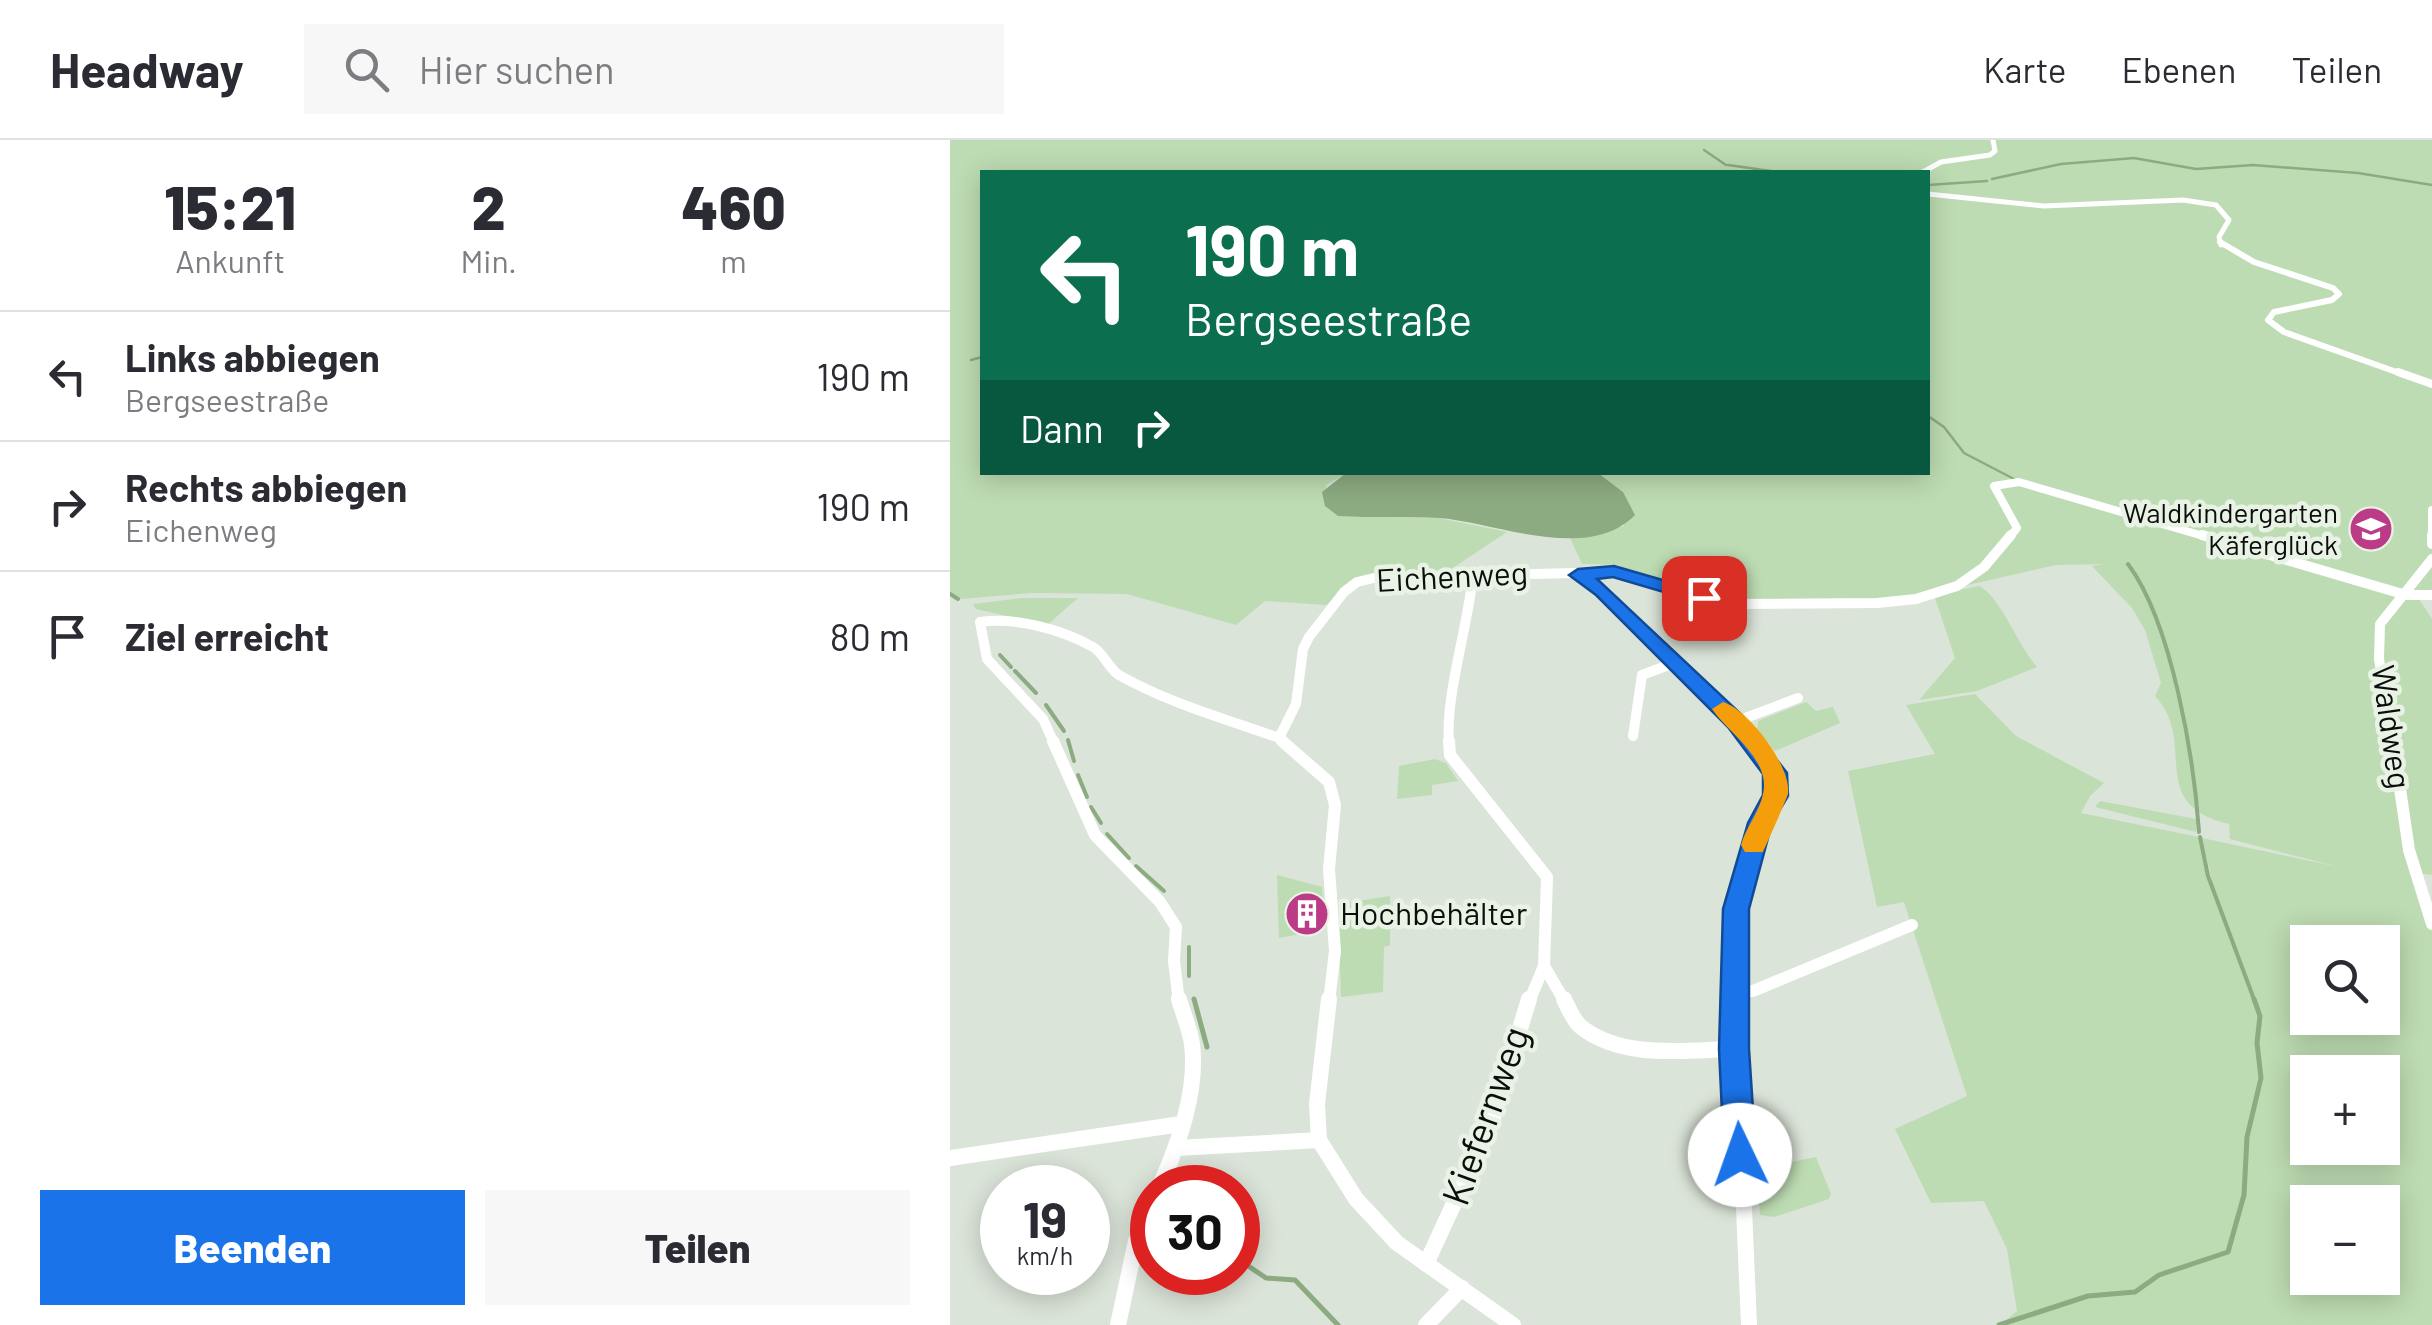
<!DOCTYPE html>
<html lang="de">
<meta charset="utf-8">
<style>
:root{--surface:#fff;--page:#f7f7f7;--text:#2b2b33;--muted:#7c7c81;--line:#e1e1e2;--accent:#1a73e8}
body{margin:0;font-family:Barlow,sans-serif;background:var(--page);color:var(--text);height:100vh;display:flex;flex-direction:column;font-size:38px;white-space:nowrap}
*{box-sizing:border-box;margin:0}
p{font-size:32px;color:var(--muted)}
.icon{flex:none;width:55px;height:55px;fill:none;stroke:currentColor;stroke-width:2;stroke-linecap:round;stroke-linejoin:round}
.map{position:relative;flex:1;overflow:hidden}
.drawer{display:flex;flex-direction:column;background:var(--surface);width:950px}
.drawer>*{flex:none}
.banner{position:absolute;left:30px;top:30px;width:950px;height:305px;border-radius:0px;box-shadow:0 5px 25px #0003;background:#0b6e4f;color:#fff;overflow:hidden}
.tools{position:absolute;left:1340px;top:785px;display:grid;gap:20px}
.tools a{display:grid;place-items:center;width:110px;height:110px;border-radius:0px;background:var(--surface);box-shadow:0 5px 25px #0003;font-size:50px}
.speed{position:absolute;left:30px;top:1025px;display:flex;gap:20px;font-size:50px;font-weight:700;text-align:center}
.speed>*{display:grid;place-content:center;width:130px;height:130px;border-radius:50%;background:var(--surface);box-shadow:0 5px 25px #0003;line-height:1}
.speed small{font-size:25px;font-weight:400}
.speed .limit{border:15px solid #d22;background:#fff;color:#111}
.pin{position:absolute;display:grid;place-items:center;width:85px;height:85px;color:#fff;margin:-42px;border-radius:20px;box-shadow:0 5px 15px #0006}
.me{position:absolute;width:110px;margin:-55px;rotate:357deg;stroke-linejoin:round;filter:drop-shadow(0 0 8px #0008)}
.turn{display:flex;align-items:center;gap:35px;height:210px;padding:0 40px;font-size:45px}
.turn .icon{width:130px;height:130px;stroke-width:2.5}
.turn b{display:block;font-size:70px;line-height:85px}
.then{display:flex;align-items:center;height:95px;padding:0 40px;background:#0003;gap:20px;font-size:38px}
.eta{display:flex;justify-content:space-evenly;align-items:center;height:170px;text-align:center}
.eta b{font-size:60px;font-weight:800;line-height:70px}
.cta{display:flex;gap:20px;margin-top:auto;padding:20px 40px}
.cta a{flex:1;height:115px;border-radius:0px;background:var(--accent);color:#fff;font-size:40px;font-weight:800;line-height:115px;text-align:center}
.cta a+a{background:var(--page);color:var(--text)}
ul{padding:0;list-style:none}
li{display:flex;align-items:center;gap:30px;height:130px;padding:0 40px;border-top:2px solid var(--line)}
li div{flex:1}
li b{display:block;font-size:38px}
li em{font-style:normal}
header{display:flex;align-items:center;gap:60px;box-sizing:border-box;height:140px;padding:0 50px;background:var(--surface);border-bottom:2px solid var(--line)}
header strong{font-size:48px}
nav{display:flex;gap:55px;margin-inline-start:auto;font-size:35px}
.search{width:700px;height:90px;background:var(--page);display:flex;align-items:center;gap:25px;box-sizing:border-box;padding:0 35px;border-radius:0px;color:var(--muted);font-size:38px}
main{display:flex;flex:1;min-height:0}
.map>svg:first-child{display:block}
.green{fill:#bddcb3;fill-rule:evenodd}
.water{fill:#8cab81}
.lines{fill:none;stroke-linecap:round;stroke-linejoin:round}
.stream-far2{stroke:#8cab81;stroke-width:2.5}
.stream-far1{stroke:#8cab81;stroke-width:4}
.stream{stroke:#8cab81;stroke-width:5}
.minor-far5{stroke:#fff;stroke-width:5}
.minor-far4{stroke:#fff;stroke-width:6}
.minor-far3{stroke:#fff;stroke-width:8}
.minor-far2{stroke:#fff;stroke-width:10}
.minor-far1{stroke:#fff;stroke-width:12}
.minor{stroke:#fff;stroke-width:16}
.route{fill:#1a73e8;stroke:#114b97;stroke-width:2.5}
.slow{fill:#f59e0b}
.labels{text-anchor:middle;stroke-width:9;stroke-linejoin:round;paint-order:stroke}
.far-poi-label{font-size:28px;fill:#0b0e0a;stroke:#e8f2e5;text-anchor:end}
.street-label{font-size:32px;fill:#0b0e0a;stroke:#e8f2e5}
.poi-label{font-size:32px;fill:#0b0e0a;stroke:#e8f2e5;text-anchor:start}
.near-street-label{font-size:38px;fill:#0b0e0a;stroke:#e8f2e5}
</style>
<header>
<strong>Headway</strong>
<div class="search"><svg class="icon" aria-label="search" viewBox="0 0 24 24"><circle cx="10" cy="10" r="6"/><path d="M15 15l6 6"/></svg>Hier suchen</div>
<nav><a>Karte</a><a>Ebenen</a><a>Teilen</a></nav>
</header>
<main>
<section class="drawer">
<div class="eta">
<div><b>15:21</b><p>Ankunft</p></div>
<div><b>2</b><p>Min.</p></div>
<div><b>460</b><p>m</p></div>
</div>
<ul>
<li><svg class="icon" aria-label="left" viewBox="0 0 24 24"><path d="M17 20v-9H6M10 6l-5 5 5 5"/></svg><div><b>Links abbiegen</b><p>Bergseestraße</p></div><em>190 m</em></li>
<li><svg class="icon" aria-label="right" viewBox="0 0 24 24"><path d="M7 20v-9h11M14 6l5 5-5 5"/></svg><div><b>Rechts abbiegen</b><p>Eichenweg</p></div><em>190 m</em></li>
<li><svg class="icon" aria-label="arrive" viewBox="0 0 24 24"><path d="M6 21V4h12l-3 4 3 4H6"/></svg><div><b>Ziel erreicht</b></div><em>80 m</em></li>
</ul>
<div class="cta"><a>Beenden</a><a>Teilen</a></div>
</section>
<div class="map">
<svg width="1482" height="1185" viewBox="0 0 1482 1185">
<rect width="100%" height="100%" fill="#dbe4d8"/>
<g class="green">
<path d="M0 0H1482V455L1467 456 1482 479V735L1466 733 1482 784V1185H1050L1067 1171 1057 1109 1034 1061 981 1063 945 989 1017 956 954 762 927 767 898 631 985 614 956 565 1025 554 1066 596 1154 643 1140 656 1131 673 1249 697 1265 754 1252 698 1389 727 1280 699 1279 684C1194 664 1249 603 1205 556L1211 543 1195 490 1182 468 1142 426 1154 424 1106 425 965 457 780 464 691 438 668 425 632 424 620 398 674 386 673 352 648 333 978 332V32H32V332L396 333 376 345 375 365 388 376 489 378 557 392 495 433 409 437 376 465 315 461 286 485 177 454 82 453 11 459 0 455ZM1358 802H1432V878H1358ZM1358 932H1432V1008H1358ZM1358 1062H1432V1138H1358Z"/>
<path d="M1029 446C1051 457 1068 506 1087 527L1027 551 969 560 1005 518 984 455Z"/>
<path d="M73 458H128L97 485 26 469 23 464Z"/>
<path d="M856 562 866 571 883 567 890 583 825 611 807 590 808 581Z"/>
<path d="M485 619 496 623 508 641 482 645V655L447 659 449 626Z"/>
<path d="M1150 661 1246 679V692L1145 667Z"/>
<path d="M327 735 372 747 373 763 362 766V779L373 777V790L329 798Z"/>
<path d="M440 756V805L434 807 433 852 391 857 388 764Z"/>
<path d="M866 1017 881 1054 879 1059 824 1077 810 1075 806 1029Z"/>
</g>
<path class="water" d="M396 333H648L673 352 685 375C638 423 547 383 490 378 456 376 422 378 388 376L375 366 372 352Z"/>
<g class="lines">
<g class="stream-far2">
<path d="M754 10 776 25"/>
<path d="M778 25 828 32"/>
<path d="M1042 39 1111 24 1184 18 1246 29 1303 25 1408 33 1482 45"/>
<path d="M978 45 1037 41"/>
<path d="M21 220 32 217"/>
<path d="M978 276 994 287 1014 313 1064 339"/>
</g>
<g class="stream-far1">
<path d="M1178 424C1222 483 1244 618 1249 692"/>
<path d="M0 454 8 459"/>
<path d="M50 515 61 527"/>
<path d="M65 531 86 553"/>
<path d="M96 565 114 591"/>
<path d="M118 600 124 621"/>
<path d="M128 635 137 657"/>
<path d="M141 667 151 683"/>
<path d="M157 694 179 718"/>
<path d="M1250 697 1258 736 1305 862"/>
<path d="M186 726 214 751"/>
<path d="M239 807V836"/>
</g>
<g class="stream">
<path d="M244 859 257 907"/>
<path d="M288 1119 316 1138 345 1140 388 1185"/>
<path d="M1049 1185 1138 1156 1185 1152 1209 1135 1278 1112 1294 1055 1297 997 1311 938 1307 903 1310 876 1304 859"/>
</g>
<g class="minor-far5">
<path d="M973 32 991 22 1040 15 1045 11 1043 0"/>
<path d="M978 54 1094 66 1233 60 1266 65 1279 80 1269 97 1271 105"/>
</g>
<path class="minor-far4" d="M1270 102 1304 122 1383 148 1389 154 1382 160 1324 172 1318 180 1334 192 1455 235"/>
<g class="minor-far3">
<path d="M1448 232 1482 244"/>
<path d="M1482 370V398"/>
<path d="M1059 398 1067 388 1044 346 1069 342 1260 398"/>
</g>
<g class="minor-far2">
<path d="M1252 395 1456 455H1482"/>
<path d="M1482 395V404"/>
<path d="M628 435 653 451 805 603"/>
<path d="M785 582 848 558"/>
<path d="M683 596 692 535 724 523"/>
<path d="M104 603 93 579 37 519 30 482C65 477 111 489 143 507 154 513 158 528 169 535 218 563 276 579 329 598"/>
<path d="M335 603 329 598 346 564 353 509 359 497 394 452 407 442 424 438 664 432 727 453 780 464 927 463 966 459 1007 446 1034 427 1061 395"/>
<path d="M499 603C495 556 518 487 523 435"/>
<path d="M1443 603 1429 519 1430 484 1482 419"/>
</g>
<g class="minor-far1">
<path d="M103 601 145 695 210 762 226 787 224 821 229 862"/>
<path d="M332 601 379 642 385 665 379 729 385 811 379 862"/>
<path d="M499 601 500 615 597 737 594 826 615 862"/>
<path d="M1443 601 1459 710 1482 784"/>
<path d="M787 851H803L962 785"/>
<path d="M579 862 594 826"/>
<path d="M785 862 786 769 810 683 828 645 825 633 803 601"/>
</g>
<g class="minor">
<path d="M379 859 367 964 369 1000 406 1059 447 1103 563 1185"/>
<path d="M614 859C618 867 623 880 630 886 671 920 736 910 784 909"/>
<path d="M785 859 799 1185"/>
<path d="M227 1008 369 1000"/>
<path d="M0 1018 231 984"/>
<path d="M209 1048C228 1005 248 952 242 904 240 889 233 874 229 859"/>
<path d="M476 1124 542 981 579 859"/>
<path d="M168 1185 186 1101 202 1063"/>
<path d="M476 1185 512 1148"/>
</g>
</g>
<path class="route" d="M664 426 761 454V463L754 464 663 437 647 439 793 576 837 633 838 656 822 683 799 769V909L806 1015 802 1026 790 1031 779 1026 774 1015 769 909 773 769 798 683 813 655V634L778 587 646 455 619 435 628 429Z"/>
<path class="slow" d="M773 562C798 569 842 627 838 654 837 658 816 706 813 712H795L791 705C796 687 810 671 813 654 821 619 779 594 762 569Z"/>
<defs>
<symbol id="school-disc" viewBox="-11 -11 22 22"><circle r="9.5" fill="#bb3b86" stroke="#e8f2e5"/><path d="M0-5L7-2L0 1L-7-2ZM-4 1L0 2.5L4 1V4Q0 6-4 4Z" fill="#fff"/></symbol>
<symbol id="building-disc" viewBox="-11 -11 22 22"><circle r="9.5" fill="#bb3b86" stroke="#e8f2e5"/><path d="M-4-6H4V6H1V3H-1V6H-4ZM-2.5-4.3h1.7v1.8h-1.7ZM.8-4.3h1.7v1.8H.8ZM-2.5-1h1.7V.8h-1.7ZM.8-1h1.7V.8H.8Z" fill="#fff"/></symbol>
</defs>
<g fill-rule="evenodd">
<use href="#school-disc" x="1396" y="364" width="50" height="50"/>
<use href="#building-disc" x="332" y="749" width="50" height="50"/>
</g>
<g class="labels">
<g class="far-poi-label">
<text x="1388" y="383">Waldkindergarten<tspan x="1388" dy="32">Käferglück</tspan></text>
</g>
<g class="street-label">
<text transform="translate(502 437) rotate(-3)" y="11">Eichenweg</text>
<text transform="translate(1441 587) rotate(82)" y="11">Waldweg</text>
</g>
<g class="poi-label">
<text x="390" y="785">Hochbehälter</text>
</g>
<g class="near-street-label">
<text transform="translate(536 976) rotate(-70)" y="13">Kiefernweg</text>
</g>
</g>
</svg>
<div class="tools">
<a><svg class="icon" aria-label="search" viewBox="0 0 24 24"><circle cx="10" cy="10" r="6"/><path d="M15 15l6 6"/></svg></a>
<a>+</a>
<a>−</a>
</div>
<div class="speed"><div>19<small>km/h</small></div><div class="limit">30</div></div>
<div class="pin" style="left:754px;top:458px;background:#d93025"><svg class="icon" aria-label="arrive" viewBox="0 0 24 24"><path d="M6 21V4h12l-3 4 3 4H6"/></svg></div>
<svg class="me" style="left:790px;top:1015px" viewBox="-20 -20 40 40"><circle r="19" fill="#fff"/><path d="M0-13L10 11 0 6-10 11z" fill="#1a73e8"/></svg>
<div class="banner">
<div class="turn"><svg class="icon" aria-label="left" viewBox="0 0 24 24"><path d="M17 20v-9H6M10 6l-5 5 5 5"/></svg><div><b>190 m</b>Bergseestraße</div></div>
<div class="then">Dann<svg class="icon" aria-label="right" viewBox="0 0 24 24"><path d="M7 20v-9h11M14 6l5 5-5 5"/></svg></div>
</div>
</div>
</main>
